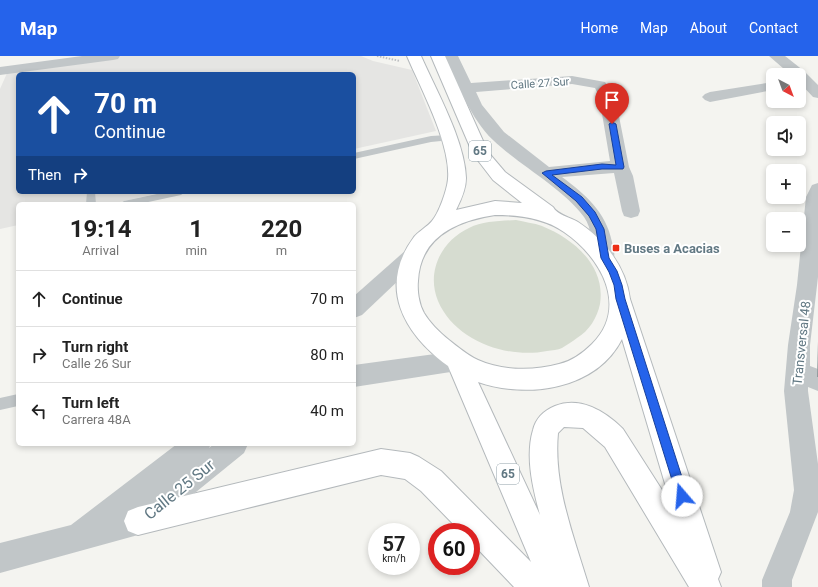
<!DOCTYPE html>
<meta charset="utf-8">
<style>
:root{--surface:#fff;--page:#f6f6f6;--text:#222;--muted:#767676;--line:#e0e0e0;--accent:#2563eb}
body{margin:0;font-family:Roboto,sans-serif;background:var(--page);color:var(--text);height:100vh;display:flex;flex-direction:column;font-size:15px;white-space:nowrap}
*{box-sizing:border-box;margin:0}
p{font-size:13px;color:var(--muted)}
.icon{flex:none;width:22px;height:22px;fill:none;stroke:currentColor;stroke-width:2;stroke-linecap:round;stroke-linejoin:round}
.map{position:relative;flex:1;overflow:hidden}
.panel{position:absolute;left:16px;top:146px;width:340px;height:244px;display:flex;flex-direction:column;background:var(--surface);border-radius:6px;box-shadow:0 2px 6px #0003}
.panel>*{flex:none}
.guide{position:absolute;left:16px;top:16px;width:340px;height:122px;border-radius:6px;box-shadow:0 2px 6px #0003;background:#1a4fa0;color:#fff;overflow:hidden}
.needle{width:26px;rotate:139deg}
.fabs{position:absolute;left:766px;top:12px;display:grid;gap:8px}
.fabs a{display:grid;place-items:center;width:40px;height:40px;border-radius:6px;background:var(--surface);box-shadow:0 2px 6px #0003;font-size:20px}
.speed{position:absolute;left:368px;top:467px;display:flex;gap:8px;font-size:20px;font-weight:700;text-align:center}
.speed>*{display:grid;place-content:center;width:52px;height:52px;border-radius:50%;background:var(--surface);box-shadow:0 2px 6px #0003;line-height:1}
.speed small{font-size:10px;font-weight:400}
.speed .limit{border:6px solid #d22;background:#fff;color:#111}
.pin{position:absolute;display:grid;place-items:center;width:34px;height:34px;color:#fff;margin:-41px -17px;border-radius:50% 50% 50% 0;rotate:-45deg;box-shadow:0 0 4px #0007}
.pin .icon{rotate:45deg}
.me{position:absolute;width:44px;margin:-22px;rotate:342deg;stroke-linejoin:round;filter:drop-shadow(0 0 3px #0008)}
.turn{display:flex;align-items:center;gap:14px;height:84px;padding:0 12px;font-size:18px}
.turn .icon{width:52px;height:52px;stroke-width:2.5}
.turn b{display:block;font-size:28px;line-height:34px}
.then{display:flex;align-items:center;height:38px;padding:0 12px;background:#0003;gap:8px;font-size:15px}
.eta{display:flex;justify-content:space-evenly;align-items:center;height:68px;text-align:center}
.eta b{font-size:24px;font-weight:700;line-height:28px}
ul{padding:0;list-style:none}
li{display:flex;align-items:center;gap:12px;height:56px;padding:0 12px;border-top:1px solid var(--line)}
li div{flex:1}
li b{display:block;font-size:15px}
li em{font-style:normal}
header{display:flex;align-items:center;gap:24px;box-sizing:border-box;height:56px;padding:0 20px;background:var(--accent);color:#fff}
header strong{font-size:19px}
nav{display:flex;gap:22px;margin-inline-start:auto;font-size:14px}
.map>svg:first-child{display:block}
.built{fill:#e5e5e3}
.green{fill:#d6dcd0}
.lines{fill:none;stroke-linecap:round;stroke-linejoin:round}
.primary-casing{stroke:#b4b9bc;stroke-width:2}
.path{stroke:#bdbfc1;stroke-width:2;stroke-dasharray:1.5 1.5;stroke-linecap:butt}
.service{fill:#c1c6c8;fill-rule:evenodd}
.minor{fill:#c1c6c8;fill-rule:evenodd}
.tertiary{fill:#c1c6c8;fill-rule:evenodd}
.primary{fill:#fff;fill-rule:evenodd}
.wall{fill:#90999c}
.route{fill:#2563eb;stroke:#184099}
.poi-dot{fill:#ed2f17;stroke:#fff;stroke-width:1.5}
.labels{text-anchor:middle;stroke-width:4;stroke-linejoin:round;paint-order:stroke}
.far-street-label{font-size:11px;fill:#617883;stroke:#fff}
.shield{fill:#fff;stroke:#90a0a8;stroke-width:1}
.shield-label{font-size:12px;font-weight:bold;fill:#617883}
.poi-label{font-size:13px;font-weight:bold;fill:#617883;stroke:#fff;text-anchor:start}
.street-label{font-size:13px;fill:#617883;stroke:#fff}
.near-street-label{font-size:16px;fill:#617883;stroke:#fff}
</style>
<header>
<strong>Map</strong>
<nav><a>Home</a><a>Map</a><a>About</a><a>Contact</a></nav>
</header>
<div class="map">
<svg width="818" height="531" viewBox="0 0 818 531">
<rect width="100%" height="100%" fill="#f4f4f0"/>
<path class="built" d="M121 0H361L373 5 412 14 436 75 354 93V18H18V136H164L111 148H18V169L0 173V33L8 15Z"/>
<path class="green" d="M516 164C524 166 534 167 542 170 574 183 606 210 600 248 597 262 589 275 577 282 573 285 567 289 562 292 558 294 552 294 547 295 507 303 455 285 438 245 426 216 441 185 469 172 483 165 500 165 516 164Z"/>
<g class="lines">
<defs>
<path id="primary" d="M407 0H421C436 34 465 85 466 122 466 133 461 144 456 154L495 145 522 147 493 124 473 98 431 0H445L488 96 505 116 553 151C557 159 570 161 578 166 605 184 626 211 630 243L721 516 718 523 721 531H689L605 391 583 372 564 371 558 377C553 429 574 481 589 531H514L471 486V476H461L421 435 405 423 381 419 138 479 128 475 124 465 128 455 138 451 381 393 410 397 419 401 441 415 531 506 448 310C404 278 377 231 414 181 419 175 427 171 432 165 439 157 447 134 448 123 451 88 421 33 407 0ZM495 159C519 159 544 162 564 176 601 201 629 251 592 288 583 297 572 305 559 308 534 315 502 315 478 304 467 299 458 291 449 284 439 276 430 267 424 257 419 248 417 235 418 225 420 181 456 165 495 159ZM622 283 671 448 623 373C605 355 580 340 555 350 543 355 536 362 533 374 525 401 533 433 540 459L478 326C527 343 596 334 622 283Z"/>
</defs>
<use href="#primary" class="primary-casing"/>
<path class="path" d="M377 0 400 5"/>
<g class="service">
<path d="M448 79 452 82 451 84 431 86 354 103V97L431 80Z"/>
<path d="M87 136H95L96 148H86Z"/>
<path d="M166 136H185L181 139 139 148H119L124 145Z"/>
<path d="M18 338V350L0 354V342Z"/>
</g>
<g class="minor">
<path d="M82 0H120L118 3 113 4 0 19V11Z"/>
<path d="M444 0H458L471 27 572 20 605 26 615 40 629 111 633 120 640 155 638 160 631 162 624 160 622 155 614 117 562 121C586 139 606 156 612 186 614 194 616 200 612 207L605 210 598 207C590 193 594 175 584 161 563 132 520 110 493 84 471 63 457 27 444 0ZM572 28 595 32 599 40 610 105 549 111 504 76 482 49 476 36Z"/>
<path d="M769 0H785L804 15 818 29V42L813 41 799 26V19H791Z"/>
<path d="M773 26V34L710 46 705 44 702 41 705 38 710 36Z"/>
<path d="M818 127V221L810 289V310L818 313V335L808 331V335L818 408V456L792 524V531H762V524L790 456 794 434 784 335 788 289 797 229 806 141 812 129Z"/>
</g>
<g class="tertiary">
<path d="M413 191 420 194 423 199 420 204 362 259 354 262V240L406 194Z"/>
<path d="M457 295 465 298 469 305 465 312 457 315 354 331V309Z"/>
<path d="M177 388H211L209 392 214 388H248L244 397 148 475 138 479 0 517V487L71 469Z"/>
</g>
<use href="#primary" class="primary"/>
</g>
<path class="wall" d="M818 285V321H817Z"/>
<path class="route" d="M612 66 616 68 624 111 623 113H602L552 119 582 141 595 156 604 173 609 202 617 215 622 229 625 243 688 440 686 444 682 446 678 444 677 440 616 243 614 229 609 216 601 202 596 173 589 160 576 145 542 117 546 115 602 108 616 109 609 68Z"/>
<rect class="poi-dot" x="612" y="188" width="8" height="8" rx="2"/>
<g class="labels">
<g class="far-street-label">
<text transform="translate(540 27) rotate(-4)" y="4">Calle 27 Sur</text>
</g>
<g class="shield">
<rect x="469" y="85" width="22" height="20" rx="3"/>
<rect x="497" y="408" width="22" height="20" rx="3"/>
</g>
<g class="shield-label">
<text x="480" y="99">65</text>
<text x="508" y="422">65</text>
</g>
<g class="poi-label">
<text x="624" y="197">Buses a Acacias</text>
</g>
<g class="street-label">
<text transform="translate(801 287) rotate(-84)" y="5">Transversal 48</text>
</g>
<g class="near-street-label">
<text transform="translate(179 433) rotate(-39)" y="6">Calle 25 Sur</text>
</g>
</g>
</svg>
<div class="fabs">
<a><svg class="needle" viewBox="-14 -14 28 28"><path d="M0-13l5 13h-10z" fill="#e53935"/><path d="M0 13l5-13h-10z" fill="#767676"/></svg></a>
<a><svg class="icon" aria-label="sound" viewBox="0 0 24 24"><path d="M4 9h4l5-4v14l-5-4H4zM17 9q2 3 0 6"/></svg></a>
<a>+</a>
<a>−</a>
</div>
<div class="speed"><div>57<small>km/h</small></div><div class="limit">60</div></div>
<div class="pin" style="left:612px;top:68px;background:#d93025"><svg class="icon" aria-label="arrive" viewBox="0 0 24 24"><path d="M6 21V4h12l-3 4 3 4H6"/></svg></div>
<svg class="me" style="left:682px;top:440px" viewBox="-20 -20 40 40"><circle r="19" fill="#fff"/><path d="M0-13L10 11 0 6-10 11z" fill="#2563eb"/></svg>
<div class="guide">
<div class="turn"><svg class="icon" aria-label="ahead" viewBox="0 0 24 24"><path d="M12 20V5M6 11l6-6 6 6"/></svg><div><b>70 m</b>Continue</div></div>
<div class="then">Then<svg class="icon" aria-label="right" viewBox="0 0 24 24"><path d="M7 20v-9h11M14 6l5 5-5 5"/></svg></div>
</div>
<section class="panel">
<div class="eta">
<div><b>19:14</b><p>Arrival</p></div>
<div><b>1</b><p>min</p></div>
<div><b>220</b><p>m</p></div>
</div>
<ul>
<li><svg class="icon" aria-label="ahead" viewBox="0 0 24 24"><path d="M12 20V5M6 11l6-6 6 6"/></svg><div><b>Continue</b></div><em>70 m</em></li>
<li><svg class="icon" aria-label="right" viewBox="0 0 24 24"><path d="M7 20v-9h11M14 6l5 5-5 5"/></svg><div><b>Turn right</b><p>Calle 26 Sur</p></div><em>80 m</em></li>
<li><svg class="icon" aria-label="left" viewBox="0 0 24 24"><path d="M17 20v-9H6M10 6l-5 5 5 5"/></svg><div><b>Turn left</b><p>Carrera 48A</p></div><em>40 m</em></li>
</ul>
</section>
</div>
